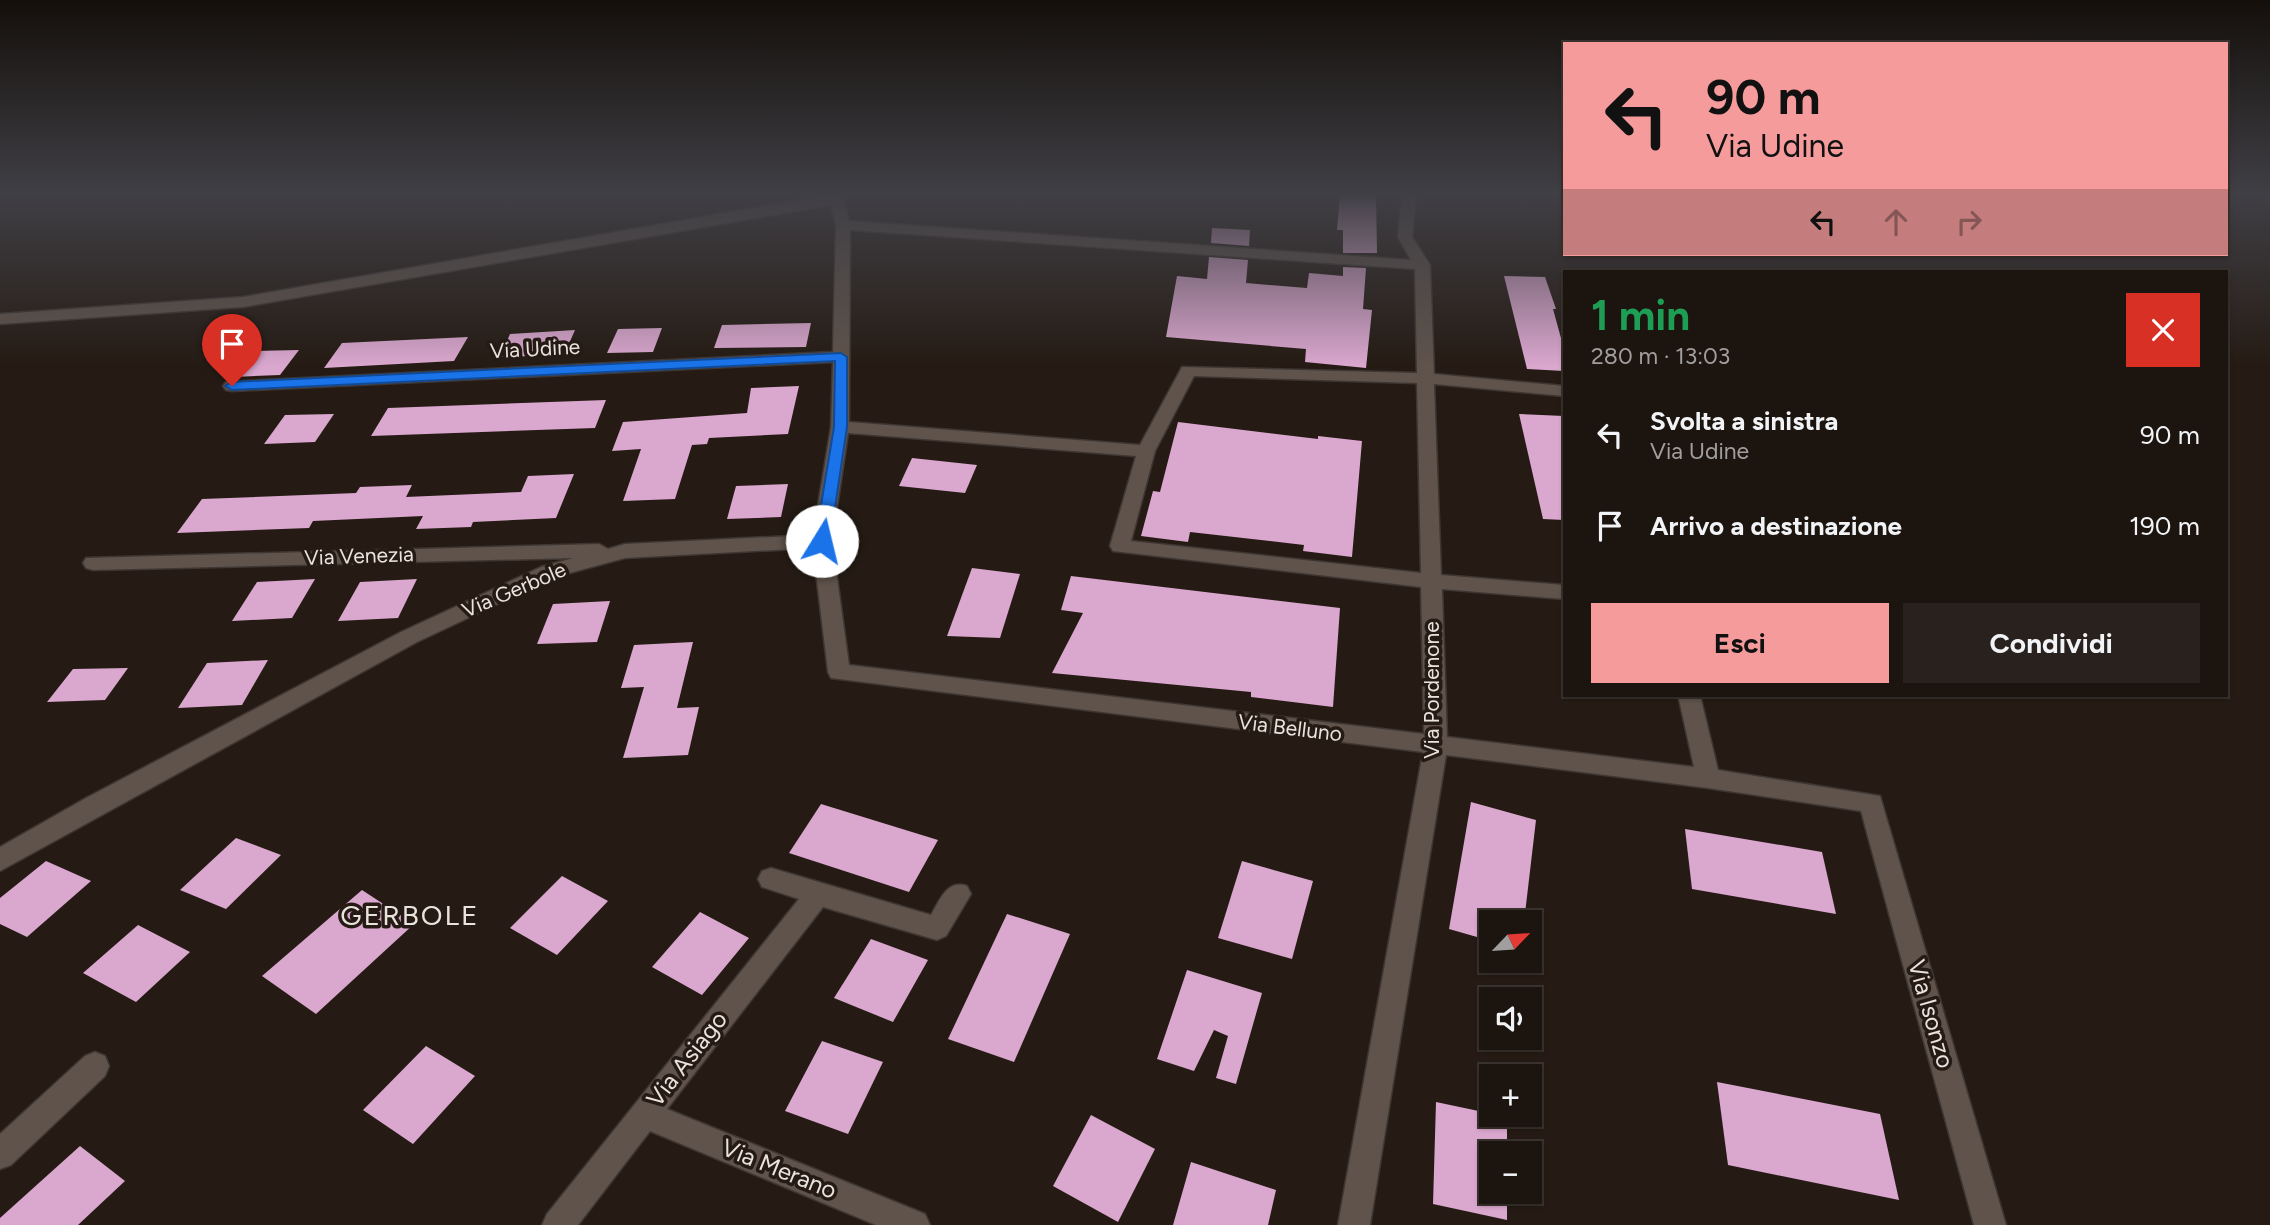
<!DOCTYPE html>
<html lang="it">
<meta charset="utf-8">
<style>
:root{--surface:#1c140f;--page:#29211d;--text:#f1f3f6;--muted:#a09e9e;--line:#3a332f;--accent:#f59b9c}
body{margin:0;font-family:Figtree,sans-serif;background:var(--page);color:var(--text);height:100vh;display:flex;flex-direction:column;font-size:26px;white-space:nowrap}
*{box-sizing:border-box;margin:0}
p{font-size:23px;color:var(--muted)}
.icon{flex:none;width:38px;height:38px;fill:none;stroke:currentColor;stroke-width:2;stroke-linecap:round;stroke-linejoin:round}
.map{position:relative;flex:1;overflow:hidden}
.sheet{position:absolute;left:1563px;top:270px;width:665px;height:427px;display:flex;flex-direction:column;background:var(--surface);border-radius:0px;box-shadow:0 2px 5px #0004,0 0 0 2px var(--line)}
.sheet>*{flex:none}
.banner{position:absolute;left:1563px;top:42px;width:665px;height:214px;border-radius:0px;box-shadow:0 2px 5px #0004,0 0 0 2px var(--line);background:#f59b9c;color:#111;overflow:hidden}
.needle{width:46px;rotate:65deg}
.tools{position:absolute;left:1479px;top:910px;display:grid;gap:14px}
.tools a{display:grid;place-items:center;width:63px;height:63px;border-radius:0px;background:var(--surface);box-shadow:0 2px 5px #0004,0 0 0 2px var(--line);font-size:35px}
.pin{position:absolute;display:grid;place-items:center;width:60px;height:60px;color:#fff;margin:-72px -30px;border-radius:50% 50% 50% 0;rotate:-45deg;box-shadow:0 0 7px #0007}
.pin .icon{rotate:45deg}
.me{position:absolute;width:77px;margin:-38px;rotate:9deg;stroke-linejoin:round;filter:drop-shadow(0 0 5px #0008)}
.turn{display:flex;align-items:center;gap:24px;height:147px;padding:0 28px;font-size:32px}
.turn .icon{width:91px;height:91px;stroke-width:2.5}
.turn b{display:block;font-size:49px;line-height:60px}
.lanes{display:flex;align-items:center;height:66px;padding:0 28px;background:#0003;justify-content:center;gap:35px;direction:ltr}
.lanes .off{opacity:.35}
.round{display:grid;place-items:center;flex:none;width:74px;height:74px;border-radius:0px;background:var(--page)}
.overview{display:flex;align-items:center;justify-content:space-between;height:119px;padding:0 28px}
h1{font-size:42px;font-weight:700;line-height:52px;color:#1e9e55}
.primary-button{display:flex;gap:14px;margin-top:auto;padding:14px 28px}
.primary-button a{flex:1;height:80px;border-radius:0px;background:var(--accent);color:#111;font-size:28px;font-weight:700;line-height:80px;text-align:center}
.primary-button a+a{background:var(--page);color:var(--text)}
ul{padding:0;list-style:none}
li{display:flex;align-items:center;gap:21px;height:91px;padding:0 28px}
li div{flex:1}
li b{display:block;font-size:26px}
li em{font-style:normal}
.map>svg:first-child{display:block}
.building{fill:#daa7ce}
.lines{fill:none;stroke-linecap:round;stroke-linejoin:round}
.street-casing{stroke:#3e3632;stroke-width:3}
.street{fill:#5f534b;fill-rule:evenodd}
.route{fill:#1a73e8;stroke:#114b97;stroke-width:2}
.labels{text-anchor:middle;stroke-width:7;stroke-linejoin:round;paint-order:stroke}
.street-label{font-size:21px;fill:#e9e2dd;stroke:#251b14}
.near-street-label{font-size:24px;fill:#e9e2dd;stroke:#251b14}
.near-quarter-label{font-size:28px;letter-spacing:2px;fill:#e9e2dd;stroke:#251b14}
</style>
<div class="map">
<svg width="2270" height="1225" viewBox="0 0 2270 1225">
<rect width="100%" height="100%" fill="#251b14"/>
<g class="building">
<path d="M1340 195H1376L1377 253H1343V230H1337Z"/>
<path d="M1212 228 1250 230 1249 246 1211 243Z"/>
<path d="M1209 257 1248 260 1246 283 1307 288 1309 273 1343 276V267L1366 268 1363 309 1372 310 1366 368 1305 362 1306 349 1166 337 1177 276 1207 279Z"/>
<path d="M1504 276 1545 277 1556 309H1553L1564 349V371L1527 369Z"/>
<path d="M811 323 806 347 714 348 722 325Z"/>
<path d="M662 328 653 352 607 353 618 329Z"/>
<path d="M575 330 564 355 500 357 510 334Z"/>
<path d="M468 337 454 361 324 368 342 343Z"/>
<path d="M299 350 280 375 233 377 253 351Z"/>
<path d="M799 386 788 434 709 438 707 444 692 445 675 499 623 501 641 449 612 451 623 422 747 413 751 388Z"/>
<path d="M606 400 595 428 371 436 388 408Z"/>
<path d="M334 414 315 442 264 444 285 415Z"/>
<path d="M1519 414 1564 416V520L1543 519Z"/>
<path d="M1178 422 1318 439V436L1362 441 1352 557 1303 551 1304 545 1190 532 1188 542 1141 536 1153 491 1160 492Z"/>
<path d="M912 458 977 465 965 493 899 486Z"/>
<path d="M574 474 556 518 473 522 471 527 416 529 423 516 313 521 309 528 177 533 202 499 356 493 360 487 412 485 406 497 521 492 528 476Z"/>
<path d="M788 484 781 517 727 519 736 486Z"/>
<path d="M972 568 1020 574 1000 638 947 636Z"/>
<path d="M1071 576 1340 608 1333 707 1251 697V692L1052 673 1083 613 1061 610Z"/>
<path d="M315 579 292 618 232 621 257 582Z"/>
<path d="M417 579 398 618 338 621 360 582Z"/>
<path d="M610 601 597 642 537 644 553 604Z"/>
<path d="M693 642 677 708 699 707 688 755 623 758 644 687 621 688 634 645Z"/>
<path d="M268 660 242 705 178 708 207 663Z"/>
<path d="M128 668 105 700 47 702 73 669Z"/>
<path d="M1471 802 1536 820 1524 922H1491V941L1449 929Z"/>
<path d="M821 804 938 840 909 892 789 853Z"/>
<path d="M1685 829 1822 852 1836 914 1692 889Z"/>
<path d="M236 838 281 855 226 909 180 890Z"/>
<path d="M46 861 91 881 27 937 0 924V898Z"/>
<path d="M1242 861 1313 881 1292 959 1218 938Z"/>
<path d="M562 876 608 901 557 955 510 928Z"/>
<path d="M362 890 414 924 316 1014 262 976Z"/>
<path d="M700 912 749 938 702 995 652 967Z"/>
<path d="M1007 914 1070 934 1014 1062 948 1039Z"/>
<path d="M138 925 190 952 136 1002 83 973Z"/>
<path d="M871 939 928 960 893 1022 834 998Z"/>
<path d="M1187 970 1262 993 1236 1084 1216 1078 1228 1036 1214 1030 1194 1071 1157 1059Z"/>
<path d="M822 1041 883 1062 848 1134 785 1111Z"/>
<path d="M426 1046 475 1076 413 1144 363 1110Z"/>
<path d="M1717 1082 1880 1114 1899 1200 1728 1165Z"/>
<path d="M1436 1102 1507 1117V1153H1491V1192H1507V1220L1433 1204Z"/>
<path d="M1091 1115 1155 1149 1118 1222 1053 1186Z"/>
<path d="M80 1146 125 1181 78 1225H0V1218Z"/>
<path d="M1191 1162 1276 1190 1268 1225H1173Z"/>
</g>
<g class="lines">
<defs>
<g id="street">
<path d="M829 195H843L849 221 1411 260 1398 237 1402 195H1416L1412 237 1430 265 1434 374 1564 386V396L1434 384 1441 575 1564 585V599L1442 589 1447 737 1694 767 1678 695H1700L1718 770 1880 796 2006 1225H1974L1861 811 1708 788 1446 755 1370 1225H1338L1423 752 831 678 828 672 813 548 625 558 555 577 417 642 0 871V847L86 798 401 632 541 567 573 558 93 570 86 568 83 563 86 558 599 544 608 549 625 544 813 535 831 427 833 362 232 391 226 390 223 386 226 382 833 352 836 225 831 205 243 307 0 324V314L243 297ZM850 230 1415 269 1417 373 1182 367 1140 445 849 422ZM1194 376 1417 383 1421 573 1131 541 1155 451ZM848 433 1136 456 1110 546 1113 551 1421 587 1424 734 849 665 832 541Z"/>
<path d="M771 868 931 915C940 900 947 879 967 886L971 894 946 936 937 940 823 907 667 1109 925 1214 930 1225H876L650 1131 578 1225H542L547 1214 799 899 762 887 758 879 762 871Z"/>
<path d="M95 1052 105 1056 109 1066 105 1076 11 1165 0 1169V1134L85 1056Z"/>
</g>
</defs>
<use href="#street" class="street-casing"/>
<use href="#street" class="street"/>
</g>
<linearGradient id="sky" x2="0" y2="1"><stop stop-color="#140f0b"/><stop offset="0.53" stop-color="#403f45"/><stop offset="1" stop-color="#403f45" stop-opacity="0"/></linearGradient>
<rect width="2270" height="366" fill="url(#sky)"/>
<path class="route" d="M841 353 847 357V427L830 541 822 546 815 541 834 427 835 361 232 390 225 386 232 382Z"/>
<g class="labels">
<g class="street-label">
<text transform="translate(535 349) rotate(-3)" y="7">Via Udine</text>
<text transform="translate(359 556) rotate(-2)" y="7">Via Venezia</text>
<text transform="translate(514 590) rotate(-23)" y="7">Via Gerbole</text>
<text transform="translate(1432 690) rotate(-90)" y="7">Via Pordenone</text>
<text transform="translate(1290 728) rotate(7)" y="7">Via Belluno</text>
</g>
<g class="near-street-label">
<text transform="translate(1931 1014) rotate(74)" y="8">Via Isonzo</text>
<text transform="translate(687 1059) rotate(-52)" y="8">Via Asiago</text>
<text transform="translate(779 1169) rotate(22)" y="8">Via Merano</text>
</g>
<g class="near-quarter-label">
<text x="410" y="925">GERBOLE</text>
</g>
</g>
</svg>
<div class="tools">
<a><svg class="needle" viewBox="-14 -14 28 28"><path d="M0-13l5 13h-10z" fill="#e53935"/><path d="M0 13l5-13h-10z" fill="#a09e9e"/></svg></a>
<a><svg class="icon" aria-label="sound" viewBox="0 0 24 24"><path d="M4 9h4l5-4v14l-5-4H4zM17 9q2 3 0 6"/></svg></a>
<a>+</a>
<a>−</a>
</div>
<div class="pin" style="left:232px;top:386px;background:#d93025"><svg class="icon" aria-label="arrive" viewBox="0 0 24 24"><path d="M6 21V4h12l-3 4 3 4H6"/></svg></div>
<svg class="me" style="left:822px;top:541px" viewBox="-20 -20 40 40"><circle r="19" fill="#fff"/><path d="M0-13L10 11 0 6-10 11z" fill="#1a73e8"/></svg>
<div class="banner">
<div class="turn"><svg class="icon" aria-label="left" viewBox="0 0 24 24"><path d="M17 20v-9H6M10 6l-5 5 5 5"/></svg><div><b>90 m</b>Via Udine</div></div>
<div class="lanes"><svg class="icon" aria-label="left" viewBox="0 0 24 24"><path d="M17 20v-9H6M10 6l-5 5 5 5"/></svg><svg class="icon off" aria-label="ahead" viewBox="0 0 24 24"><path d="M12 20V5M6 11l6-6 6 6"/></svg><svg class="icon off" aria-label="right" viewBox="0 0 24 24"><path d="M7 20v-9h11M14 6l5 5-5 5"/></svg></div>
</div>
<section class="sheet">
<div class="overview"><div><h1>1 min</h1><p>280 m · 13:03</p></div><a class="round" style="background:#d93025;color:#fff"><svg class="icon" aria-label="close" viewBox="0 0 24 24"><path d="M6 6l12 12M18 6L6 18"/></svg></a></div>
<ul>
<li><svg class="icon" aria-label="left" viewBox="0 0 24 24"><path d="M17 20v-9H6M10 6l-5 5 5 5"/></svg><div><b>Svolta a sinistra</b><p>Via Udine</p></div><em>90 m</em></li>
<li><svg class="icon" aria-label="arrive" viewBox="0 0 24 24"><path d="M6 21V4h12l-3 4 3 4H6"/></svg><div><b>Arrivo a destinazione</b></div><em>190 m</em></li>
</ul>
<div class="primary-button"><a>Esci</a><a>Condividi</a></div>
</section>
</div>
